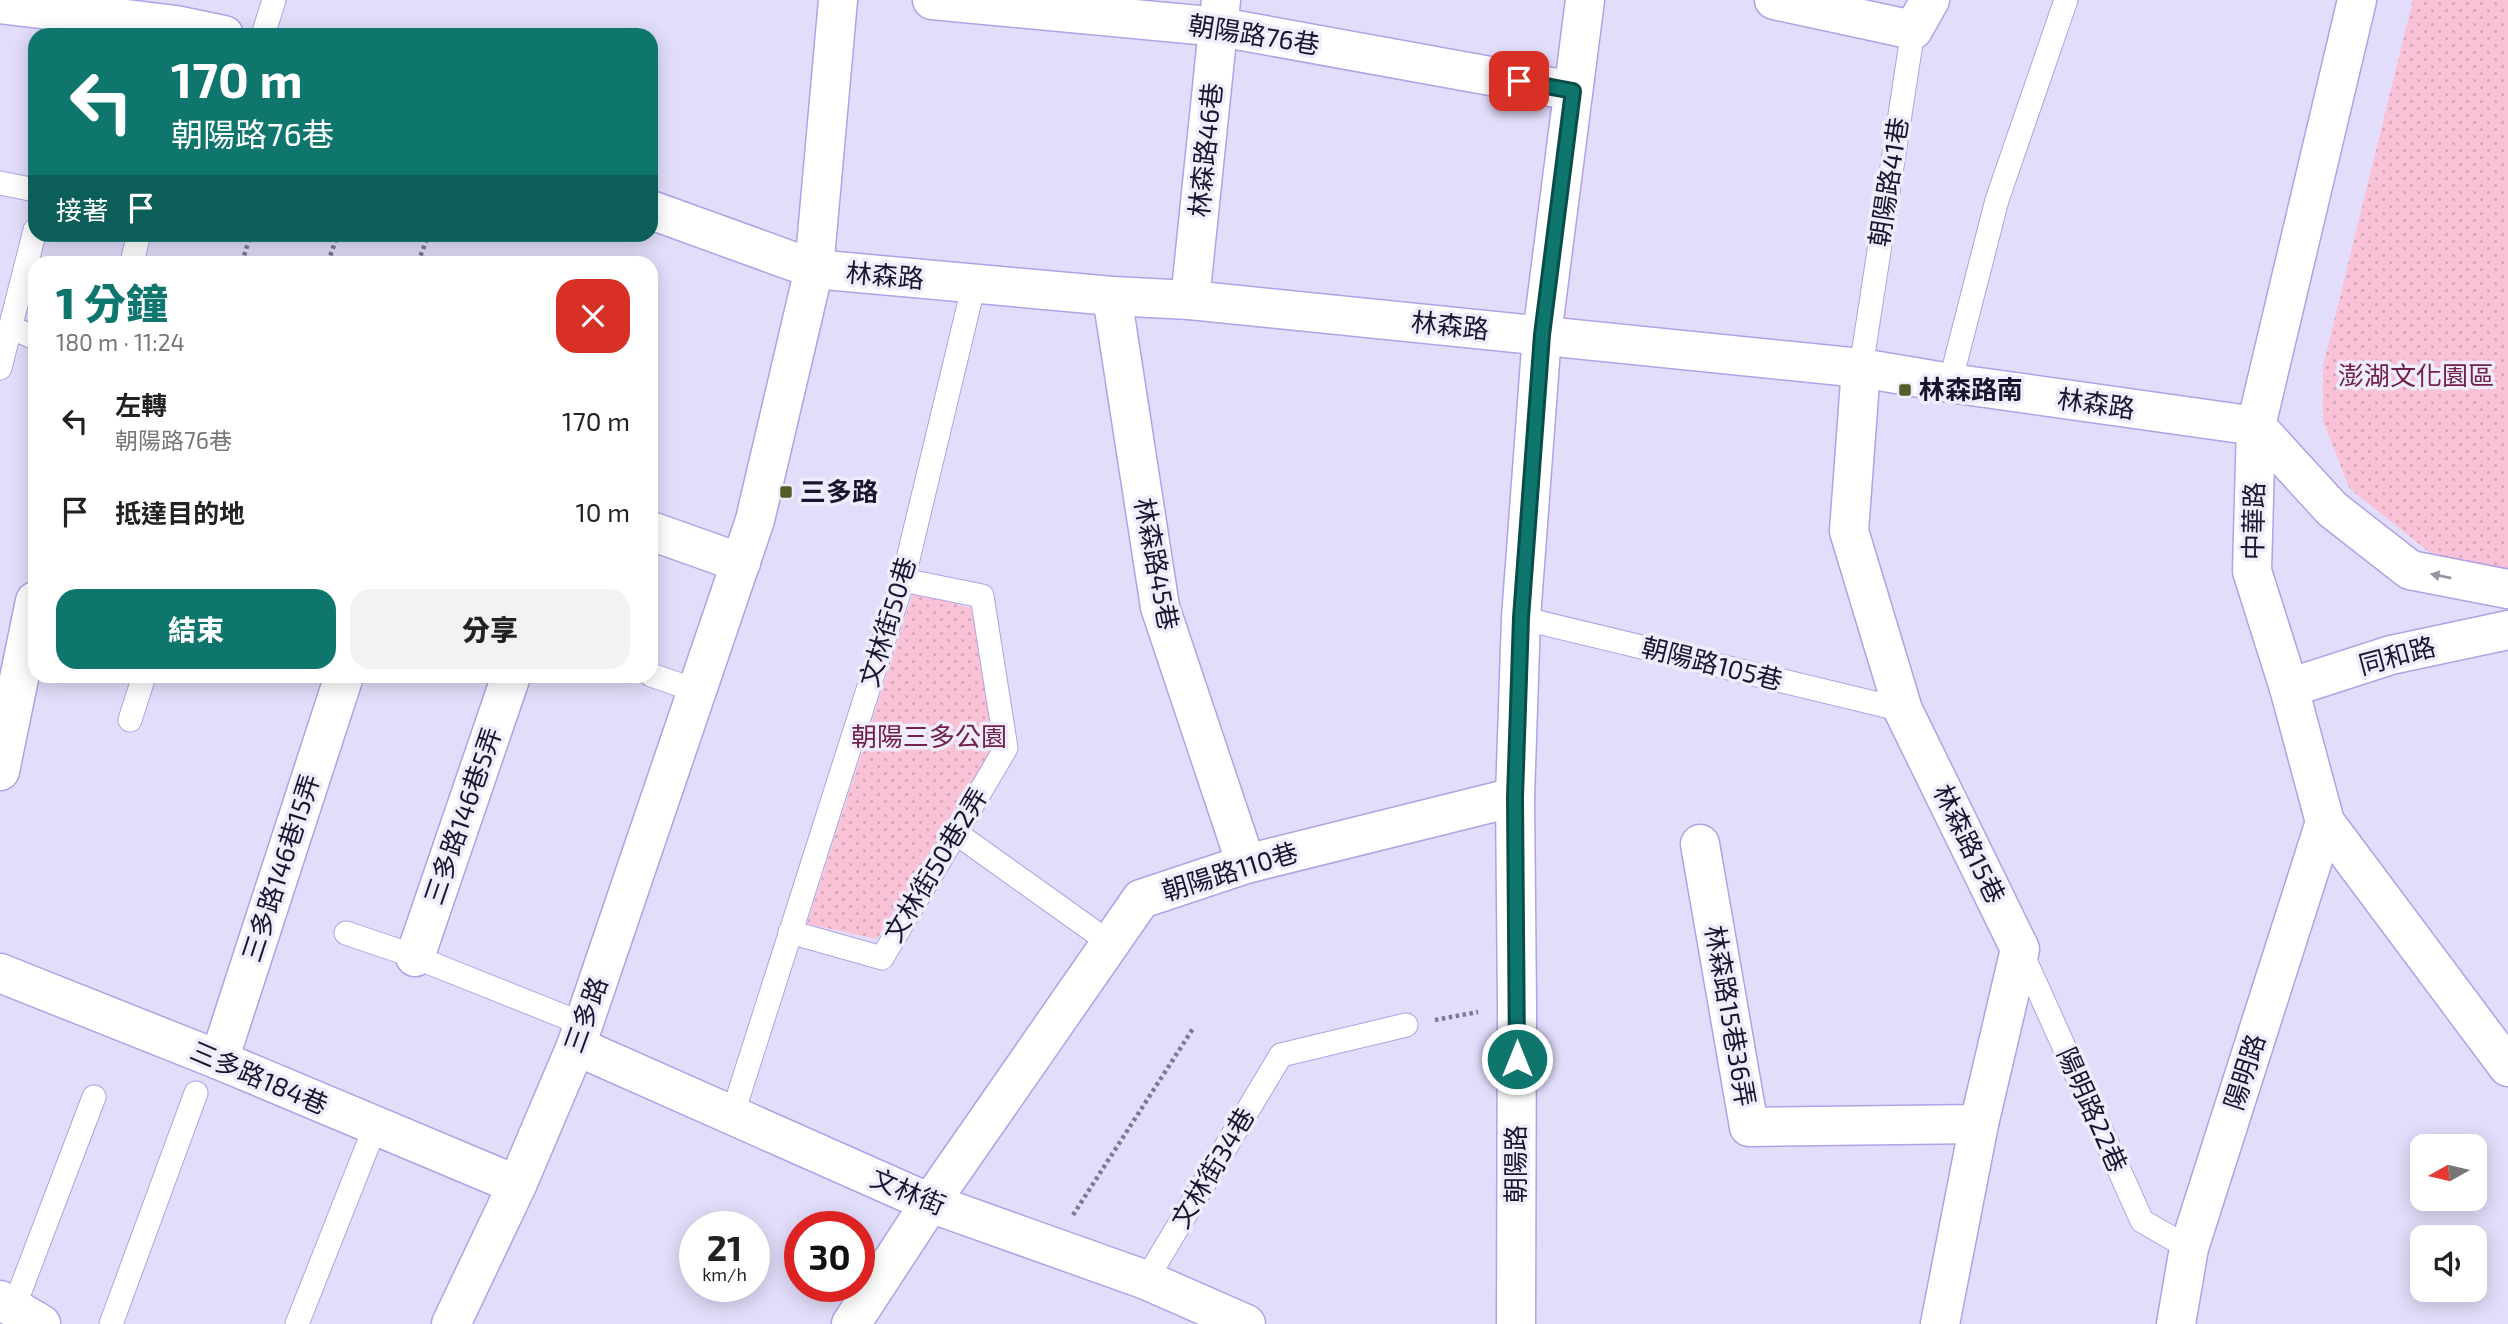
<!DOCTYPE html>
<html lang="zh-TW">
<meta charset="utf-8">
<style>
:root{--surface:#fff;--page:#f2f2f2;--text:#222;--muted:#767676;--accent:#0f766e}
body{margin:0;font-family:"Exo 2","Noto Sans TC",sans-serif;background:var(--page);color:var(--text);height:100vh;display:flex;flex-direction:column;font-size:26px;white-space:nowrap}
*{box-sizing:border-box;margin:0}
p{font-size:23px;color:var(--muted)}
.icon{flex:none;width:38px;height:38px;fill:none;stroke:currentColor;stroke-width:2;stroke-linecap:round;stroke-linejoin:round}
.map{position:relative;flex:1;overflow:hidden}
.drawer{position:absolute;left:28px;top:256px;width:630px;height:427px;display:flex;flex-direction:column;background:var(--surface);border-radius:21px;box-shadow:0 4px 18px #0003}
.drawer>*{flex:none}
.top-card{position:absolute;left:28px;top:28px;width:630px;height:214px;border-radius:21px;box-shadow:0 4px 18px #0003;background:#0f766e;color:#fff;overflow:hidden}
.needle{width:46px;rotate:262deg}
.buttons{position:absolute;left:2410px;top:1134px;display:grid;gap:14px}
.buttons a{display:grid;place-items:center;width:77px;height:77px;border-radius:14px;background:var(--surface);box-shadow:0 4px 18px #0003;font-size:35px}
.speed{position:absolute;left:679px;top:1211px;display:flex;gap:14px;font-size:35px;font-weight:700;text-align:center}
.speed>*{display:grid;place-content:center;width:91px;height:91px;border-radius:50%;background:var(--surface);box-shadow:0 4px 18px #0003;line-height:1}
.speed small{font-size:18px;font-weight:400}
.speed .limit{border:10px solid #d22;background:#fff;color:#111}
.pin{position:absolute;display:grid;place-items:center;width:60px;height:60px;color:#fff;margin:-30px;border-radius:14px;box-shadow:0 4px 10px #0006}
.me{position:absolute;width:77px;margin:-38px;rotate:0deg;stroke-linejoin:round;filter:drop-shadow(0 0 5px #0008)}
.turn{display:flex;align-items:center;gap:24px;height:147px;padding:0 28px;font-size:32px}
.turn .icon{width:91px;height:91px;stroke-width:2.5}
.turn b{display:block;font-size:49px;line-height:60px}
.then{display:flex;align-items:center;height:66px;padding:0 28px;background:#0003;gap:14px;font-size:26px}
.round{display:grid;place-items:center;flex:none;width:74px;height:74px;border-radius:21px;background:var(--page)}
.headline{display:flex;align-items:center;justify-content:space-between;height:119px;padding:0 28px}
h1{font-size:42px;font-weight:800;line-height:52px;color:var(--accent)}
.primary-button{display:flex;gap:14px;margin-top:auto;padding:14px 28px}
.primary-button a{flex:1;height:80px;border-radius:21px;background:var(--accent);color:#fff;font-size:28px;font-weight:800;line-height:80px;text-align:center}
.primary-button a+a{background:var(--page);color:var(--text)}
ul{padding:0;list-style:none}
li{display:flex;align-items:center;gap:21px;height:91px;padding:0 28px}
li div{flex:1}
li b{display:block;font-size:26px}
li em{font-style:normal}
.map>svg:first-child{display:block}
.green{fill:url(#green-dots)}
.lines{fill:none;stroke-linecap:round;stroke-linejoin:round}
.lane-casing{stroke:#b1a1e7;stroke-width:25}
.street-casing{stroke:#b1a1e7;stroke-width:41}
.secondary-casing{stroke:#b1a1e7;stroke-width:41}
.path{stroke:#7e7893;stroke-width:4.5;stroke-dasharray:3.5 3.5;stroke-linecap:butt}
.lane{stroke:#fff;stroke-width:23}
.street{stroke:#fff;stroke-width:38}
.secondary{stroke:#fff;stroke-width:38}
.oneway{fill:#9895a1}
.route-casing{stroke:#0a4d48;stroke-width:18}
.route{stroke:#0f766e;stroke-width:12}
.poi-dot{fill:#565b29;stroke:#efecfb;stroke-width:2.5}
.labels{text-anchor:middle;stroke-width:7;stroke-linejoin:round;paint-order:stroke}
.street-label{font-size:26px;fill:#1b142e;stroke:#efecfb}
.park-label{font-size:26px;fill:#732149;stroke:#efecfb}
.poi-label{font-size:26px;font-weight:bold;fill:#1b142e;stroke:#efecfb;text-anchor:start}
</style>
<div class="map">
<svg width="2508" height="1324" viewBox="0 0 2508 1324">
<defs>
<pattern id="green-dots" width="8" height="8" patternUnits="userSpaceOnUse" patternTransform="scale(1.75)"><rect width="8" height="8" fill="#fac2d7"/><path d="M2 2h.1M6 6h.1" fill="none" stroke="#d6a6b9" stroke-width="1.8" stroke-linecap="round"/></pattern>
</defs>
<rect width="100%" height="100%" fill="#e2ddfa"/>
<g class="green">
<path d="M2413 0H2508V571L2448 567 2350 489 2323 421V366Z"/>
<path d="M913 593 971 608 995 745 877 939 807 924Z"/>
</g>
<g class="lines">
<defs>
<g id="lane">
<path d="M263 35 274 0"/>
<path d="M0 183 35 190"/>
<path d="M132 262 139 234"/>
<path d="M10 327 35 338"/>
<path d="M0 368 35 230"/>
<path d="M1861 368 1913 30"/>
<path d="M1950 383 1997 200 2066 0"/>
<path d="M1521 618 1903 710"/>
<path d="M651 675 698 691"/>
<path d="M130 720 144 676"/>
<path d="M956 833 1110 943"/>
<path d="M790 932 882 958 1006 748 982 596 903 580"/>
<path d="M346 933 405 953 583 1024"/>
<path d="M2021 951 2142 1221 2189 1248"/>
<path d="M732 1116 903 580 974 284"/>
<path d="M1146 1280 1281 1055 1406 1025"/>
<path d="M14 1307 94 1097"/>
<path d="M111 1324 196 1093"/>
<path d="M297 1324 375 1127"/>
</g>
<g id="street">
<path d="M932 0 1220 27 1573 91"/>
<path d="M1774 0 1913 30 1930 0"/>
<path d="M0 4 176 25 224 35"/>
<path d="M651 210 814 269 1112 296 1190 300 1861 368 1950 383 2256 426 2332 509 2410 570 2508 589"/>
<path d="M1112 296 1160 607 1246 864"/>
<path d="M1190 300 1221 0"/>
<path d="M1861 368 1849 531 1903 710 2020 949 1979 1124 1940 1324"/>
<path d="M651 531 741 563"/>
<path d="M2289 688 2391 655 2508 630"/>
<path d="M0 771 35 601"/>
<path d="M1700 844 1749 1127 1979 1124"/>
<path d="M415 957 511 676"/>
<path d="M0 973 219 1060 517 1185"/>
<path d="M576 1046 930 1203 1146 1280 1246 1324"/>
<path d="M219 1060 344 676"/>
<path d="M0 1300 41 1324"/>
<path d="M851 1324 930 1203 1141 899 1246 864 1515 797"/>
<path d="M1516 1324 1517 1006 1515 797 1521 618 1542 335 1585 0"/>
</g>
<g id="secondary">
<path d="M2357 0 2256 426 2252 571 2289 688 2325 822 2508 1067"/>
<path d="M451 1324 517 1185 576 1046 755 520 814 269 838 0"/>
<path d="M2176 1324 2189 1248 2325 822"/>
</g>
</defs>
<use href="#lane" class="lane-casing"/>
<use href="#street" class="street-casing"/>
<use href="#secondary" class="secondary-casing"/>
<g class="path">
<path d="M242 262 251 234"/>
<path d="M328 262 338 234"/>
<path d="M418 262 429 234"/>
<path d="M1435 1020 1478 1012"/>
<path d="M1073 1215 1194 1027"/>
</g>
<use href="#lane" class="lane"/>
<use href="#street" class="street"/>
<use href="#secondary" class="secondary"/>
</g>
<defs><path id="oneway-solid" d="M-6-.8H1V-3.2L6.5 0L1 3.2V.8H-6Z" transform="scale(1.75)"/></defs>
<use class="oneway" href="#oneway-solid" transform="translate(2441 576) rotate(-169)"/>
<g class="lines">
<defs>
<path id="route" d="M1517 1059 1515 797 1521 618 1542 335 1573 91 1519 81"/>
</defs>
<use href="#route" class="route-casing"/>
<use href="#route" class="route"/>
</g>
<g class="poi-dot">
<rect x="1898" y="383" width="14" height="14" rx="3.5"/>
<rect x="779" y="485" width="14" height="14" rx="3.5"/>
</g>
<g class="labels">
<g class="street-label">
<text transform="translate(1254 35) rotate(9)" y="9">朝陽路76巷</text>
<text transform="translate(1206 150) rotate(-84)" y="9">林森路46巷</text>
<text transform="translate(1889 182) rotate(-81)" y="9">朝陽路41巷</text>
<text transform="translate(885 276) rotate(5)" y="9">林森路</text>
<text transform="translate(1450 326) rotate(6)" y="9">林森路</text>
<text transform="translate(2096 404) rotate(8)" y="9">林森路</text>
<text transform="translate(2254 521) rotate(-89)" y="9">中華路</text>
<text transform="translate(1156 564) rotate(79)" y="9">林森路45巷</text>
<text transform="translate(888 622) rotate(-73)" y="9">文林街50巷</text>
<text transform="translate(2397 656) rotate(-15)" y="9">同和路</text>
<text transform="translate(1712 664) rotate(14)" y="9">朝陽路105巷</text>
<text transform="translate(463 816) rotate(-71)" y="9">三多路146巷5弄</text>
<text transform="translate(1969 844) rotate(64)" y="9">林森路15巷</text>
<text transform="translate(936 865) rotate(-59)" y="9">文林街50巷2弄</text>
<text transform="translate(281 868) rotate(-72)" y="9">三多路146巷15弄</text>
<text transform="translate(1230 872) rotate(-17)" y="9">朝陽路110巷</text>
<text transform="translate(586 1015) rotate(-70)" y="9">三多路</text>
<text transform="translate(1730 1016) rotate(80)" y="9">林森路15巷36弄</text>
<text transform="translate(2245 1072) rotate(-72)" y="9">陽明路</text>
<text transform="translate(259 1078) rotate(23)" y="9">三多路184巷</text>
<text transform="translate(2092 1110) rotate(66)" y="9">陽明路22巷</text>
<text transform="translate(1516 1164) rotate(-90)" y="9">朝陽路</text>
<text transform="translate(1213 1168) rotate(-59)" y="9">文林街34巷</text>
<text transform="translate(908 1192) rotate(23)" y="9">文林街</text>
</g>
<g class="park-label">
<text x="2416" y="385">澎湖文化園區</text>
<text x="929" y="746">朝陽三多公園</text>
</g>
<g class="poi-label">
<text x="1919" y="399">林森路南</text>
<text x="800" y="501">三多路</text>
</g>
</g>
</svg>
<div class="buttons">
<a><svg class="needle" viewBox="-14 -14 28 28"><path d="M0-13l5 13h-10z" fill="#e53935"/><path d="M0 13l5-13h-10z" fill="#767676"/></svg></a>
<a><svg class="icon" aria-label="sound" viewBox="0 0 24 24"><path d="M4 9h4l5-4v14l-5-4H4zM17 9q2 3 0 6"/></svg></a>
</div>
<div class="speed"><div>21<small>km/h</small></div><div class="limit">30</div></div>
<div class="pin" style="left:1519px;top:81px;background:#d93025"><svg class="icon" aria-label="arrive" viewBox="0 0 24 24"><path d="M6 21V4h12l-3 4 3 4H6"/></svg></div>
<svg class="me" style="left:1517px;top:1059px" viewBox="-20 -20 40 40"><circle r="17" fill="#0f766e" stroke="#fff" stroke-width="3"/><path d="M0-11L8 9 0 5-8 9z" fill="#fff"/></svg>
<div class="top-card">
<div class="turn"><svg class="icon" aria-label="left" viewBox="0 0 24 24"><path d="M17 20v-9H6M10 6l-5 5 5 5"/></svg><div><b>170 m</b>朝陽路76巷</div></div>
<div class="then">接著<svg class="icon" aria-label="arrive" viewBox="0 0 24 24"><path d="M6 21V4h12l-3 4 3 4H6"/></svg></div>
</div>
<section class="drawer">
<div class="headline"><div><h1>1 分鐘</h1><p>180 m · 11:24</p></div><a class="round" style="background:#d93025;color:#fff"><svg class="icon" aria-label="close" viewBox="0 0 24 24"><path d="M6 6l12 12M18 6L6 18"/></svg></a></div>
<ul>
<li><svg class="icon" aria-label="left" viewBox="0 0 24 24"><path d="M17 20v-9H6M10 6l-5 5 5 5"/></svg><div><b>左轉</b><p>朝陽路76巷</p></div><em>170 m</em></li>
<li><svg class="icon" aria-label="arrive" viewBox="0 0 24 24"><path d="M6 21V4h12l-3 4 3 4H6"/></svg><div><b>抵達目的地</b></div><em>10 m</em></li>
</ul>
<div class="primary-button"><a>結束</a><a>分享</a></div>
</section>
</div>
